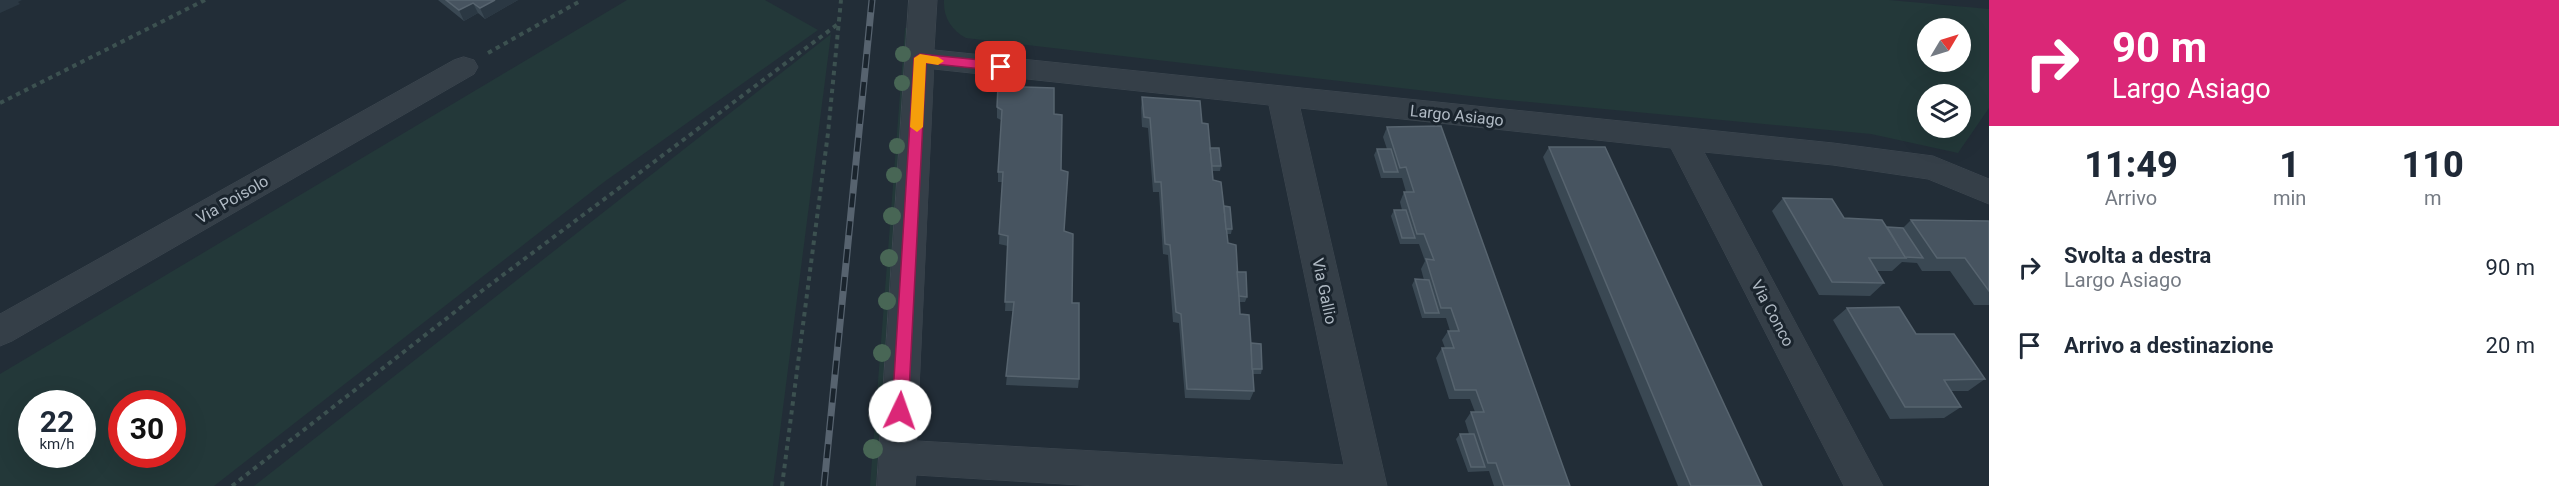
<!DOCTYPE html>
<html lang="it">
<style>
:root{--surface:#fff;--page:#f2f2f3;--text:#1f2937;--muted:#747a83}
body{margin:0;font-family:Roboto,sans-serif;background:var(--page);color:var(--text);height:100vh;display:flex;flex-direction:column;font-size:22px;white-space:nowrap}
*{box-sizing:border-box;margin:0}
p{font-size:20px;color:var(--muted)}
.icon{flex:none;width:33px;height:33px;fill:none;stroke:currentColor;stroke-width:2;stroke-linecap:round;stroke-linejoin:round}
.map{position:relative;flex:1;overflow:hidden}
.details{display:flex;flex-direction:column;background:var(--surface);width:570px}
.details>*{flex:none}
.banner{background:#db2777;color:#fff;overflow:hidden}
.needle{width:39px;rotate:52deg}
.controls{position:absolute;left:1917px;top:18px;display:grid;gap:12px}
.controls a{display:grid;place-items:center;width:54px;height:54px;border-radius:50%;background:var(--surface);box-shadow:0 6px 24px #0002;font-size:30px}
.speed{position:absolute;left:18px;top:390px;display:flex;gap:12px;font-size:30px;font-weight:700;text-align:center}
.speed>*{display:grid;place-content:center;width:78px;height:78px;border-radius:50%;background:var(--surface);box-shadow:0 6px 24px #0002;line-height:1}
.speed small{font-size:15px;font-weight:400}
.speed .limit{border:9px solid #d22;background:#fff;color:#111}
.pin{position:absolute;display:grid;place-items:center;width:51px;height:51px;color:#fff;margin:-26px;border-radius:12px;box-shadow:0 3px 9px #0006}
.me{position:absolute;width:66px;margin:-33px;rotate:3deg;stroke-linejoin:round;filter:drop-shadow(0 0 4px #0008)}
.turn{display:flex;align-items:center;gap:21px;height:126px;padding:0 24px;font-size:27px}
.turn .icon{width:78px;height:78px;stroke-width:2.5}
.turn b{display:block;font-size:42px;line-height:51px}
.eta{display:flex;justify-content:space-evenly;align-items:center;height:102px;text-align:center}
.eta b{font-size:36px;font-weight:800;line-height:42px}
ul{padding:0;list-style:none}
li{display:flex;align-items:center;gap:18px;height:78px;padding:0 24px}
li div{flex:1}
li b{display:block;font-size:22px}
li em{font-style:normal}
main{display:flex;flex:1;min-height:0}
.map>svg:first-child{display:block}
.green{fill:#233839;fill-rule:evenodd}
.lines{fill:none;stroke-linecap:round;stroke-linejoin:round}
.minor-casing{stroke:#3e4851;stroke-width:1}
.path{stroke:#3c5150;stroke-width:4;stroke-dasharray:4.5 4.5;stroke-linecap:butt}
.minor{fill:#353f48;fill-rule:evenodd}
.rail-casing{stroke:#57636f;stroke-width:7}
.rail{stroke:#1a242d;stroke-width:4.5;stroke-dasharray:14;stroke-linecap:butt}
.tree{fill:#486655}
.wall{fill:#3a4853}
.shaded-wall{fill:#2b3843}
.building{fill:#475460;stroke:#57646f;stroke-width:1.5}
.route{fill:#db2777;stroke:#8e194d;stroke-width:1.5}
.slow{fill:#f59e0b}
.labels{text-anchor:middle;stroke-width:6;stroke-linejoin:round;paint-order:stroke}
.street-label{font-size:16px;fill:#b0bac4;stroke:#1a242d}
</style>
<main>
<div class="map">
<svg width="1989" height="486" viewBox="0 0 1989 486">
<rect width="100%" height="100%" fill="#222d37"/>
<g class="green">
<path d="M627 0H765L818 30 604 182 214 486H0V374ZM32 404H82V454H32ZM122 404H172V454H122Z"/>
<path d="M944 0H1889L1989 9V108L1958 153 1871 134 1496 99 966 38C951 30 943 17 944 0ZM1960 28V62H1928V28ZM1960 94V128H1928V94Z"/>
<path d="M905 28H908L876 486H870Z"/>
<path d="M831 34 773 486H254Z"/>
</g>
<g class="lines">
<defs>
<g id="minor">
<path d="M909 0H937L934 50 1833 143 1933 156 1989 179V204L1928 179 1833 165 1704 152 1883 486H1844L1671 148 1300 108 1387 486H1096L916 475 915 486H877ZM934 69 1269 105 1344 465 917 441Z"/>
<path d="M464 57 474 60 478 67 474 74 12 341 0 346V314L454 60Z"/>
</g>
</defs>
<use href="#minor" class="minor-casing"/>
<g class="path">
<path d="M488 53 582 0"/>
<path d="M0 103 205 0"/>
<path d="M232 486 483 290 838 24"/>
<path d="M782 486 828 133 841 0"/>
</g>
<use href="#minor" class="minor"/>
<defs>
<path id="rail" d="M824 486 872 0"/>
</defs>
<use href="#rail" class="rail-casing"/>
<use href="#rail" class="rail"/>
</g>
<g class="tree">
<circle cx="903" cy="54" r="8"/>
<circle cx="902" cy="83" r="8"/>
<circle cx="897" cy="146" r="8"/>
<circle cx="894" cy="175" r="8"/>
<circle cx="892" cy="216" r="9"/>
<circle cx="889" cy="258" r="9"/>
<circle cx="887" cy="301" r="9"/>
<circle cx="882" cy="353" r="9"/>
<circle cx="873" cy="449" r="10"/>
</g>
<g class="wall">
<path d="M438 0H518L485 19 478 13 464 21Z"/>
<path d="M1142 97 1202 123 1210 148 1221 166 1220 171H1213V180L1232 229 1231 234H1227L1228 243 1237 272 1247 297 1245 302H1240V314L1251 343 1262 369 1261 374H1253L1254 391 1250 400 1185 398 1179 323 1173 322 1168 255 1163 254 1159 192H1153L1148 128 1142 127 1141 108Z"/>
<path d="M997 107 1054 114 1061 170 1064 231 1072 303 1079 379 1078 388 1006 385 1013 311H1005L1008 246 999 244 1002 182H998V172L1001 120 997 118Z"/>
<path d="M1387 127 1570 486H1494L1489 471 1468 472 1456 439 1460 434H1469L1465 421 1471 412H1475L1470 399H1449L1436 358 1442 348H1445L1442 340 1448 331H1450L1446 318H1422L1412 285 1415 279 1424 280 1421 269 1425 261 1419 244H1400L1391 216 1394 210H1402L1400 202 1404 192H1406L1402 178H1381L1374 155 1377 149H1387L1383 137Z"/>
<path d="M1549 147 1762 486H1678L1543 157Z"/>
<path d="M1783 198 1844 218 1887 227 1903 228 1911 220 1989 221V305H1974L1950 271H1922L1917 263 1902 262 1892 271H1877L1884 283 1870 296 1819 295 1772 211Z"/>
<path d="M1847 308 1916 334 1985 379 1968 391H1951L1961 407 1944 418 1890 419 1833 320Z"/>
</g>
<g class="shaded-wall">
<path d="M0 0H22L18 2 20 4 0 13Z"/>
<path d="M495 0H518L485 19 480 8Z"/>
<path d="M473 3 478 13 464 21 459 10Z"/>
</g>
<g class="building">
<path d="M446 0H495L480 8 473 3 459 10Z"/>
<path d="M998 86 1054 88V114L1062 115 1061 170 1068 172 1064 231 1073 234 1072 303H1079V379L1006 376 1014 302H1005L1008 236 999 234 1003 172H998L1002 110 997 107Z"/>
<path d="M1142 97 1200 101 1202 123 1208 124 1213 180 1221 182 1228 243 1236 245 1240 314 1249 315 1254 391 1187 389 1181 314 1176 312 1170 245 1165 244 1161 182H1155L1150 118 1144 117Z"/>
<path d="M1441 126 1570 486H1504L1496 463H1488L1471 412H1484L1476 390H1455L1442 348H1454L1448 331H1459L1451 308H1441L1426 259 1434 260 1424 234H1417L1404 192H1414L1406 167 1400 168 1387 127Z"/>
<path d="M1549 147H1605L1762 486H1691Z"/>
<path d="M1210 148H1219L1221 166H1212Z"/>
<path d="M1377 149H1391L1398 172H1384Z"/>
<path d="M1783 198 1832 199 1844 218 1882 220 1906 258H1869L1884 283 1832 282Z"/>
<path d="M1224 206 1230 207 1232 229H1226Z"/>
<path d="M1394 210H1406L1415 238H1402Z"/>
<path d="M1911 220 1989 221V291L1965 258H1937Z"/>
<path d="M1887 227 1903 228 1923 258 1905 257Z"/>
<path d="M1237 272H1246L1247 297 1239 296Z"/>
<path d="M1415 279 1429 280 1439 313H1425Z"/>
<path d="M1899 307 1916 334H1954L1985 379 1944 380 1961 407H1905L1847 308Z"/>
<path d="M1251 343 1261 344 1262 369H1252Z"/>
<path d="M1460 434H1474L1485 467H1471Z"/>
</g>
<path class="route" d="M920 54 1001 62 1007 67 1001 71 926 63 908 411 905 415 900 417 895 415 892 411 914 58Z"/>
<path class="slow" d="M920 54 938 57 944 61 938 65 926 63 923 127 917 132 910 127 914 58Z"/>
<g class="labels">
<g class="street-label">
<text transform="translate(1457 115) rotate(6)" y="6">Largo Asiago</text>
<text transform="translate(232 199) rotate(-30)" y="6">Via Poisolo</text>
<text transform="translate(1325 291) rotate(78)" y="6">Via Gallio</text>
<text transform="translate(1773 313) rotate(62)" y="6">Via Conco</text>
</g>
</g>
</svg>
<div class="controls">
<a><svg class="needle" viewBox="-14 -14 28 28"><path d="M0-13l5 13h-10z" fill="#e53935"/><path d="M0 13l5-13h-10z" fill="#747a83"/></svg></a>
<a><svg class="icon" aria-label="layers" viewBox="0 0 24 24"><path d="M12 4l9 5-9 5-9-5zM3 14l9 5 9-5"/></svg></a>
</div>
<div class="speed"><div>22<small>km/h</small></div><div class="limit">30</div></div>
<div class="pin" style="left:1001px;top:67px;background:#d93025"><svg class="icon" aria-label="arrive" viewBox="0 0 24 24"><path d="M6 21V4h12l-3 4 3 4H6"/></svg></div>
<svg class="me" style="left:900px;top:411px" viewBox="-20 -20 40 40"><circle r="19" fill="#fff"/><path d="M0-13L10 11 0 6-10 11z" fill="#db2777"/></svg>
</div>
<section class="details">
<div class="banner">
<div class="turn"><svg class="icon" aria-label="right" viewBox="0 0 24 24"><path d="M7 20v-9h11M14 6l5 5-5 5"/></svg><div><b>90 m</b>Largo Asiago</div></div>
</div>
<div class="eta">
<div><b>11:49</b><p>Arrivo</p></div>
<div><b>1</b><p>min</p></div>
<div><b>110</b><p>m</p></div>
</div>
<ul>
<li><svg class="icon" aria-label="right" viewBox="0 0 24 24"><path d="M7 20v-9h11M14 6l5 5-5 5"/></svg><div><b>Svolta a destra</b><p>Largo Asiago</p></div><em>90 m</em></li>
<li><svg class="icon" aria-label="arrive" viewBox="0 0 24 24"><path d="M6 21V4h12l-3 4 3 4H6"/></svg><div><b>Arrivo a destinazione</b></div><em>20 m</em></li>
</ul>
</section>
</main>
